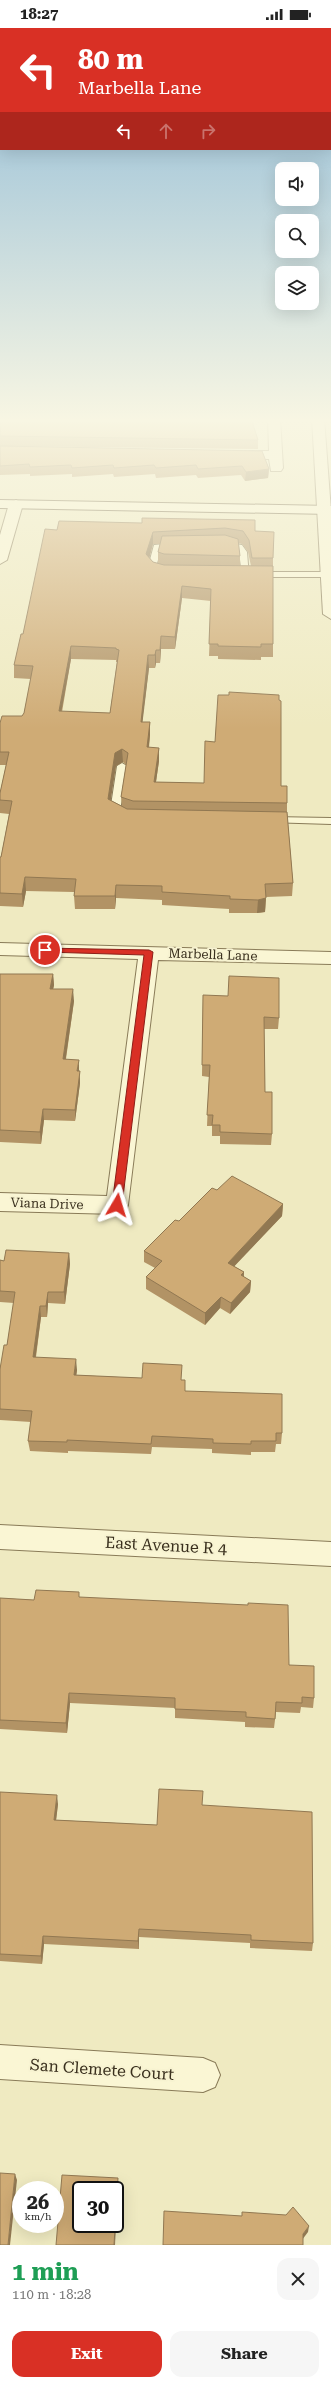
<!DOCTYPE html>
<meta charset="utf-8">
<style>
:root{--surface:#fff;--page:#f6f6f6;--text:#222;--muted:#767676;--accent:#d93025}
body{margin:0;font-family:"Roboto Serif",serif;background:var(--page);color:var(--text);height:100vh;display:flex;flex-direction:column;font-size:15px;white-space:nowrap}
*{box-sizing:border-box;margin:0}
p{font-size:13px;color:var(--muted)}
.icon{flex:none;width:22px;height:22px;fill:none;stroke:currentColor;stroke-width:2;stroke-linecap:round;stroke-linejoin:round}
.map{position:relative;height:2217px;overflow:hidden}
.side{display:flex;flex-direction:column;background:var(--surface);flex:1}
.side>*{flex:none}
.banner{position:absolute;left:0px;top:0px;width:331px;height:122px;box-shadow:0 4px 16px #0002;background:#d93025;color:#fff;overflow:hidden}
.controls{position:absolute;left:275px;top:134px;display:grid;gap:8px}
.controls a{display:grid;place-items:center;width:44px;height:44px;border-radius:8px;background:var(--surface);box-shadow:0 4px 16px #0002;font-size:20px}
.speed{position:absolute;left:12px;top:2153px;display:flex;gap:8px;font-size:20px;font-weight:700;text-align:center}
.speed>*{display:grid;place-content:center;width:52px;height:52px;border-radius:50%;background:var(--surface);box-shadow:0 4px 16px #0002;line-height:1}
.speed small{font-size:10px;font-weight:400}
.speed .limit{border:2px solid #111;border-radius:6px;background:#fff;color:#111}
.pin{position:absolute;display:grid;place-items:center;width:34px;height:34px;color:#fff;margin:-17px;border:2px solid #fff;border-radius:50%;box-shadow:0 1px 4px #0007}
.me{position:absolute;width:44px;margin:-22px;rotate:7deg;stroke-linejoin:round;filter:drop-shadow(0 0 3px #0008)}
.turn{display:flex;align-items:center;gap:14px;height:84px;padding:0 12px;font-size:18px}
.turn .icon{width:52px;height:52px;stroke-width:2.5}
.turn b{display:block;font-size:28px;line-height:34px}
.lanes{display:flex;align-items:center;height:38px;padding:0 12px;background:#0003;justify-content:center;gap:20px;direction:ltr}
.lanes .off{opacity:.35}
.round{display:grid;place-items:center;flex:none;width:42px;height:42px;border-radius:12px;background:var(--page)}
.overview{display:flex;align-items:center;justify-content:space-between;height:68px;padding:0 12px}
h1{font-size:24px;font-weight:700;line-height:30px;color:#1e9e55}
.primary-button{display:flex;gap:8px;margin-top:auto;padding:8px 12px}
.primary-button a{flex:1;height:46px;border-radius:12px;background:var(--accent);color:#fff;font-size:16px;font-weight:700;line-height:46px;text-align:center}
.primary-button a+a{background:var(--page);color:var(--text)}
.status{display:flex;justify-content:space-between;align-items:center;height:28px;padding:0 20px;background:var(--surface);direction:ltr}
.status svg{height:11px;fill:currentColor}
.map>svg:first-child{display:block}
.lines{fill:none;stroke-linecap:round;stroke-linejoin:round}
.service-casing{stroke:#897b58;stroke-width:2}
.minor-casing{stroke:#897b58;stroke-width:2}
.tertiary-casing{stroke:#897b58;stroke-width:2}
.secondary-casing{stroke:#6b5c3b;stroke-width:2}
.service{fill:#faf6d4;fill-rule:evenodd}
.minor{fill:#faf6d4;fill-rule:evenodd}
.tertiary{fill:#faf6d4;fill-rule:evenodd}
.secondary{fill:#faf6d4;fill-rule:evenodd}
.wall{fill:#b29365;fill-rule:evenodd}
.shaded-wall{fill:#917852}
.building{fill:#cfab75;stroke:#917852;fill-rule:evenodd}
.route{fill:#d93025;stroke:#8d1f18}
.labels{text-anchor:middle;stroke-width:4;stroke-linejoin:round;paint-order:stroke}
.street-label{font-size:13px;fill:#392f1d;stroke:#f7f3d1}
.near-street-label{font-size:16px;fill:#392f1d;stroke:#f7f3d1}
</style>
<div class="status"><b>18:27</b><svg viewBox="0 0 49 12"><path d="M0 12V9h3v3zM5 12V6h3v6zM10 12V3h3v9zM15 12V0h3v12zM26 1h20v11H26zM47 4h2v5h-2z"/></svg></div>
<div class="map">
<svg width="331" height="2217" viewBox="0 0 331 2217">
<rect width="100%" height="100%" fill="#efeac1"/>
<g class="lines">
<defs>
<g id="service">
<path d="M222 514 242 517 247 524 249 549 242 547 239 524 236 521 219 519 218 517Z"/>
<path d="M176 515 179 516V520L161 521 156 539 166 543V547L153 545 148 539 154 517Z"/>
<path d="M256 544H328L331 545V549H253V545Z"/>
<path d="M122 735 127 738 120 783 129 788 124 791 110 784 117 738Z"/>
<path d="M271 789 331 790V796L267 794 266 792Z"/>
</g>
<g id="minor">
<path d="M268 390H280L283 440 281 443H271L269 431 229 430 228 427 234 423H269Z"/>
<path d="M16 472 23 476 7 532 0 536V507L9 476Z"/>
<path d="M0 915 331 924V936L158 932 128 1177 125 1183 117 1186 0 1183V1165L107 1168 138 931 0 927Z"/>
<path d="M0 1497 331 1514V1538L0 1521Z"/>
<path d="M0 2017 203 2030 215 2035 220 2047 215 2059 203 2064 0 2051Z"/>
</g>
<path id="tertiary" d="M312 390H324L331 483V591L323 586Z"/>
<path id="secondary" d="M0 472 331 478V486L0 480Z"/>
</defs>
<use href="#service" class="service-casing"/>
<use href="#minor" class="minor-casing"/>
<use href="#tertiary" class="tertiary-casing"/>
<use href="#secondary" class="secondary-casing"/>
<use href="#service" class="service"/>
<use href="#minor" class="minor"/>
<use href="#tertiary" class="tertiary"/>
<use href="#secondary" class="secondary"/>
</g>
<g class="wall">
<path d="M0 390 258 412V421L0 418Z"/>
<path d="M0 418 262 423 269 441 268 450 245 453 241 447 198 450 196 447 156 450 155 446 114 449 113 446 72 449V446L30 448V446L0 447Z"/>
<path d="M142 490 255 503 273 530V629H261V632L218 631V628H209L211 573 182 570 175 621H161L160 635H156L155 640H149L142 694H150V707L149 720H159V733L156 754 281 758 287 775V784L293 855 292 868 266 869 265 884 257 885H229V881L162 877V872L116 870 115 881H75L74 868V864L26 863 23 879 0 878V829H1L9 786 0 785V765L6 737H0V695L22 688 24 685 31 651 14 650V637L23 606 57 502 142 495ZM238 515 242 516 248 524 251 538H240V528ZM153 516H160L158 524V536L153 534 149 530ZM71 631 116 632V634H117L110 685 62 684ZM123 734 126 737 121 769 122 778 110 772 116 738Z"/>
<path d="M0 946H53L54 957 53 961 74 973 66 1031 79 1043 80 1055 75 1093 44 1092 41 1116 0 1114Z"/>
<path d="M203 967 279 990 278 1001H264L265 1064 272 1106 271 1117 220 1116V1108H212V1098H207L209 1049 202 1048Z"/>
<path d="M217 1162 283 1176 282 1188 234 1238 244 1244V1249L251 1253 250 1264 230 1286 220 1280 205 1297 146 1261V1249L155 1240 144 1234V1223L179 1193Z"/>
<path d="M69 1225 70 1236 65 1276 48 1275 47 1289H41L36 1329 77 1342 76 1347 181 1352 185 1363 282 1405 281 1416H276L275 1424H251V1427L212 1425V1421L152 1419 151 1426 68 1423V1425L30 1423 28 1413 31 1394 0 1392V1341L7 1317 14 1275 0 1274V1232L4 1233Z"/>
<path d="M79 1564V1569L289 1637 314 1670 313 1680 301 1679 300 1685 276 1684 274 1700 245 1699V1694L175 1690V1680L70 1675 67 1705 0 1701V1570L34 1572Z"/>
<path d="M0 1764 58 1776 56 1792 157 1797 202 1777 313 1915 312 1923 250 1920V1915L139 1909V1921L44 1916 42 1936 0 1933Z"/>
</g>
<g class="shaded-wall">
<path d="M269 441 268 450 245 453 246 444Z"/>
<path d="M153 504V516L147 539 146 526Z"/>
<path d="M182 558V570L175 621V609Z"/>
<path d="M161 608V621L160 635V622Z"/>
<path d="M71 618V631L59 696V683Z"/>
<path d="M156 622V635L155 640V627Z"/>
<path d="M148 627 149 640 141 707V694Z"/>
<path d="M150 694V707L147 733V719Z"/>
<path d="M159 720V733L154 767V754Z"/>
<path d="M122 721 123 734 116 738 109 784 108 771 115 725Z"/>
<path d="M25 849 26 863 23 879 22 866Z"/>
<path d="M116 857V870L115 881V868Z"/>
<path d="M266 870 265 884 257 885 258 872Z"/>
<path d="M53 946 54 957 51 972 50 961Z"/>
<path d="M73 961 74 973 64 1042 63 1031Z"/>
<path d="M79 1032V1043L78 1055 77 1043Z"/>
<path d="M80 1043V1055L75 1093V1082Z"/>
<path d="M43 1081 44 1092 41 1116 40 1104Z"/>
<path d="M283 1176 282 1188 227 1246 228 1235Z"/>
<path d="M69 1225 70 1236 65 1276 64 1264Z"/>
<path d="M244 1244 243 1255 241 1247Z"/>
<path d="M251 1253 250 1264 230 1286 231 1275Z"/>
<path d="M48 1264V1275L47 1289 46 1278Z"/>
<path d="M221 1269 220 1280 205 1297V1285Z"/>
<path d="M40 1278 41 1289 34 1340 33 1329Z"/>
<path d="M76 1331 77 1342 75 1358 74 1347Z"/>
<path d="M69 1665 70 1675 67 1705 66 1695Z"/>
<path d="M57 1767 58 1776 55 1801 54 1792Z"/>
<path d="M139 1901V1921L138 1913Z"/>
<path d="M43 1908 44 1916 42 1936 41 1928Z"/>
<path d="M15 2146 17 2152 10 2217H8Z"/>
<path d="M118 2150V2156L115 2217H114Z"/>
<path d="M309 2198 308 2204 302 2212 303 2206Z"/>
</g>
<g class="building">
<path d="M0 390H251L258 412 0 408Z"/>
<path d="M0 418 262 423 269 441 246 444 242 438 198 441 196 437 156 440 154 437 114 440 113 437 72 440 71 437 30 439 29 436 0 438Z"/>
<path d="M142 490 255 492V503L274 504 273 530H252L249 512 243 503 225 500 153 504 146 526 153 534 164 537 273 538V616H261V619L218 618V616H209L211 561 182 558 175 609 161 608 160 622H156L155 627H148L141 694H150L147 719 159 720 154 754 204 755 205 713 215 714 218 667H229V664L279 667V672L281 673V758H287V775L133 773 121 769 128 725 122 721 115 725 108 771 127 781 287 784 293 855 265 856 266 870 258 872 230 871V868L162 864V858L116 857 115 868H74L76 851 25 849 22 866 0 865V829H1L12 773 0 772V765L9 724H0V695L2 688H22L24 685 33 638 14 637 21 606H23L45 501 57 502 59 493 142 495ZM71 618 116 620V621L119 622 110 685 59 683Z"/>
<path d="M225 507 238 511 240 528 164 526 158 524 162 508Z"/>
<path d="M0 946H53L50 961H73L63 1031 79 1032 77 1043H80L75 1082 43 1081 40 1104 0 1102Z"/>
<path d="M229 948 279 950V990L264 989 265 1064H272V1106L220 1104V1097H212L213 1087H207L210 1037H202L203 967 228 968Z"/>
<path d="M232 1148 283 1176 228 1235 244 1244 241 1247 251 1253 231 1275 221 1269 205 1285 146 1249 162 1233 144 1223 175 1192 179 1193 212 1160 217 1162Z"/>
<path d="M6 1222 69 1225 64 1264H48L46 1278H40L33 1329 76 1331 74 1347 142 1350 143 1335 182 1337 181 1352H185V1363L282 1366V1405H276V1413H251V1416L213 1415V1411L152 1408 151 1416 67 1412V1414L28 1413 32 1383 0 1381V1341L4 1317H7L15 1264 0 1263V1232L4 1233Z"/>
<path d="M36 1562 79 1564V1569L248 1577V1575L288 1577 289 1637 314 1638V1670L302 1669V1675L276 1674 275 1691 246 1689V1684L175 1681V1670L69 1665 66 1695 0 1692V1570L34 1572Z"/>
<path d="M159 1761 203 1763 202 1777 312 1784 313 1915 251 1912V1907L139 1901 138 1913 43 1908 41 1928 0 1926V1764L57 1767 54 1792 157 1797Z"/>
<path d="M0 2145 15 2146 8 2217H0Z"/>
<path d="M62 2147 118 2150 114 2217H56ZM81 2162H115V2196H81Z"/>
<path d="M293 2179 309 2198 303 2206V2217H163L164 2183 242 2188V2184L286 2187Z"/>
</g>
<linearGradient id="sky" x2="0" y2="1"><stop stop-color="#8dbad7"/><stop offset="0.56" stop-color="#f8f6e3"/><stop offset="1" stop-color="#f8f6e3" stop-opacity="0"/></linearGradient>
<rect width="331" height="701" fill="url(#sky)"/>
<path class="route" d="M42 920 149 922 153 924 122 1177 117 1180 112 1177 144 927 45 924 41 922Z"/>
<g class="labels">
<g class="street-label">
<text transform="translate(213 926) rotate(2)" y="5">Marbella Lane</text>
<text transform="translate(47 1175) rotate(2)" y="5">Viana Drive</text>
</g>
<g class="near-street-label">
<text transform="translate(166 1517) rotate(3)" y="6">East Avenue R 4</text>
<text transform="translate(102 2041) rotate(4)" y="6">San Clemete Court</text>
</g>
</g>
</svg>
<div class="controls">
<a><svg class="icon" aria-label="sound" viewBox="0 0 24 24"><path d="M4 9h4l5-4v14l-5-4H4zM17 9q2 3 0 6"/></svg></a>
<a><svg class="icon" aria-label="search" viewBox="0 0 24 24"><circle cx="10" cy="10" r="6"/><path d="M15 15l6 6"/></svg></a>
<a><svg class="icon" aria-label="layers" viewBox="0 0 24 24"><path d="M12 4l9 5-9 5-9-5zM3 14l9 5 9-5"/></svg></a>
</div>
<div class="speed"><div>26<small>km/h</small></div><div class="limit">30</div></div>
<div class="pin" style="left:45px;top:922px;background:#d93025"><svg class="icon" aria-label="arrive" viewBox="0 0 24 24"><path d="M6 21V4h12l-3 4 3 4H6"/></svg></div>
<svg class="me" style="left:117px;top:1177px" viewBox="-20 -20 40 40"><path d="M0-17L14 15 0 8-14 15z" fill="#d93025" stroke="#fff" stroke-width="4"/></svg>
<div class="banner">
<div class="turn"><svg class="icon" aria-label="left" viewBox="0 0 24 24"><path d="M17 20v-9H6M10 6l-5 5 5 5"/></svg><div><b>80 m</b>Marbella Lane</div></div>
<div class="lanes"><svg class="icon" aria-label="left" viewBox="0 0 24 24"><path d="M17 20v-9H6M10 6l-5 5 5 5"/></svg><svg class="icon off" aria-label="ahead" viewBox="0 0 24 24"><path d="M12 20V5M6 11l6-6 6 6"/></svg><svg class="icon off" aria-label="right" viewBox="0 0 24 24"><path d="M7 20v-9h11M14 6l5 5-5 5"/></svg></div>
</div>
</div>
<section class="side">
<div class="overview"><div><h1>1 min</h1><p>110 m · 18:28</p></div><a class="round"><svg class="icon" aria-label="close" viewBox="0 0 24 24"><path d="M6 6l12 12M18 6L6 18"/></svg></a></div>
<div class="primary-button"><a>Exit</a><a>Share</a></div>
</section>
